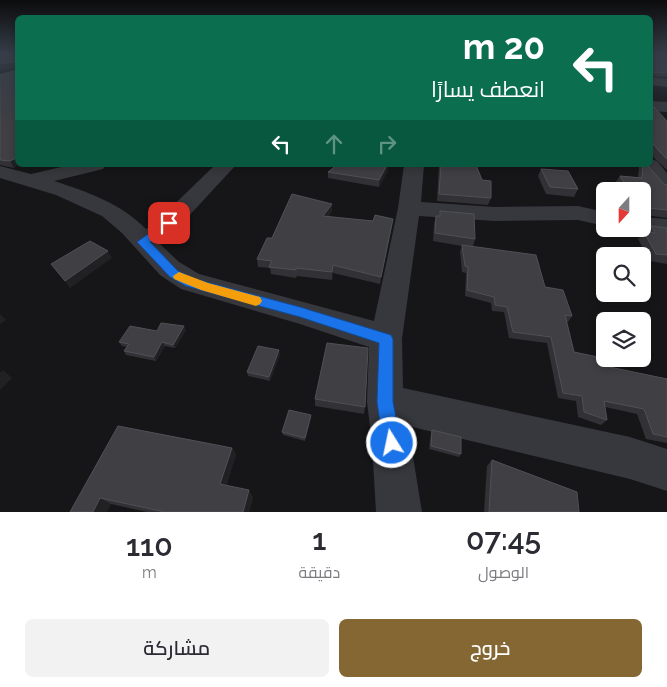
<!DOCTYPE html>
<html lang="ar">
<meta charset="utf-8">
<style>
:root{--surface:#fff;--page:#f2f2f3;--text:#2b2b33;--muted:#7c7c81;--accent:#856733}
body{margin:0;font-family:Raleway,Cairo,sans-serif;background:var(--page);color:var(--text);direction:rtl;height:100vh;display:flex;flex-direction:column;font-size:19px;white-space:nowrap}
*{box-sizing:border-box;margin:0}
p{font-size:16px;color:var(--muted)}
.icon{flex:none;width:28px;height:28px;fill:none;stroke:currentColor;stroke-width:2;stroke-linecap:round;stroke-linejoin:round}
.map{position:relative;height:512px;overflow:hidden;direction:ltr}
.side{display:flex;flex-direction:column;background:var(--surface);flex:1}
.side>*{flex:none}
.guide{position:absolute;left:15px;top:15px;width:638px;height:152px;border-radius:8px;box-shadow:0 2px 8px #0003;direction:rtl;background:#0b6e4f;color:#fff;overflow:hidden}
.needle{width:32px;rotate:201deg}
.tools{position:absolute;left:596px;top:182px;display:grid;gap:10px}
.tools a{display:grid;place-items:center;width:55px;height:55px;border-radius:8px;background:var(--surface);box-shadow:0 2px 8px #0003;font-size:25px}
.pin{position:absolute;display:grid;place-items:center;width:42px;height:42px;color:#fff;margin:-21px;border-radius:10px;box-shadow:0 2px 8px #0006}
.me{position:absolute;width:55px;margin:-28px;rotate:350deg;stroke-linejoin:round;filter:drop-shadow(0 0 4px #0008)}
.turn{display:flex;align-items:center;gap:18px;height:105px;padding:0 25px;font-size:22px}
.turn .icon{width:65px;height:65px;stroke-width:2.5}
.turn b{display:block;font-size:35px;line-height:42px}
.lanes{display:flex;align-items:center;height:48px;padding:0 25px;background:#0003;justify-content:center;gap:25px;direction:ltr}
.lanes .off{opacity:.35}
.eta{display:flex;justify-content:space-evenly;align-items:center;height:85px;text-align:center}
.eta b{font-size:30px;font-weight:600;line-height:35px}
.action{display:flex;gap:10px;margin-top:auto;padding:10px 25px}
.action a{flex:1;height:58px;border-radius:8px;background:var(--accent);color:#fff;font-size:20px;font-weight:600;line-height:58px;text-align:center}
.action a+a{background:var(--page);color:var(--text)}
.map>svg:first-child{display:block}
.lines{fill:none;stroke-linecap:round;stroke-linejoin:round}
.minor{fill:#37383d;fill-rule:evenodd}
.wall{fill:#323236}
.shaded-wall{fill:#212124}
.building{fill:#3f3f44;stroke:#4f5156}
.route{fill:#1a73e8;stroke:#114b97}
.slow{fill:#f59e0b}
</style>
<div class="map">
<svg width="667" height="512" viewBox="0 0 667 512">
<rect width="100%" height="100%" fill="#161618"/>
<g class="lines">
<g class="minor">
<path d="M659 53H667V57Z"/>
<path d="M650 77 667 79V87L650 85Z"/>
<path d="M650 101 667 102V112L650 111Z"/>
<path d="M650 159 657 161 667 173V192L660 190 640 165H650Z"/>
<path d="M70 165H106L103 169 54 181C88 192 120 203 146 229L155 223 215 165H236L173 233 159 243 179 262 199 274 374 321 398 208 404 165H424L421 202 495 207 578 206 605 212V226L578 220 495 221 419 216 402 339 403 388 630 437 667 449V491L630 479 408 426 422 512H376L372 443 367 402 369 347 300 324 181 289 160 275 122 233 102 216 56 195 0 178V166L31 174Z"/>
<path d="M642 217 667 219V235L634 230 632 229H642Z"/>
</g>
</g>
<g class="wall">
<path d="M0 53H18V165L14 168 0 165V75L17 70V66L0 70Z"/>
<path d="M650 53 667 54V77L650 76Z"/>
<path d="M650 107 667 121V170L655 159 650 152Z"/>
<path d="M337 165H388V170L379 187 328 178V172Z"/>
<path d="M439 165H476L482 180 491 198 488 205 437 201Z"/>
<path d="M641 165H647L664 184 667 185V218L645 215V218L642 222V191H621L615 183 620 176 638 177 639 167Z"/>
<path d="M541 169 578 189 574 197 546 194 538 176Z"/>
<path d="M332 211 328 217 373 221 393 219 380 284 333 273 332 280 297 276 296 278 271 274 270 268 258 267 257 259 272 238Z"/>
<path d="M440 211 475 239 473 247 545 287 572 316 568 322H567L574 352 600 365 667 379V443L646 439 637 414 605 407 607 420 601 425 578 417 576 401 558 398 547 343 509 338 504 312 492 311 491 303 465 296 466 273 462 272 460 251 462 246 433 241 434 224 436 216H438Z"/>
<path d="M651 226 667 228V264L650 261 638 239 644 232H646Z"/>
<path d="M186 330 175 348 165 346 156 361 126 355 124 351 127 347 122 346 119 342 157 331Z"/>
<path d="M280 354 270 381 248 376 247 372Z"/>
<path d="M315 399 365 407 364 414 315 406Z"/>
<path d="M311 418 305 441 283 435 282 432Z"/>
<path d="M118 426 232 448 236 455 226 486 253 497 249 512H147L111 504 70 512Z"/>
<path d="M432 430 461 454 459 457 429 449 431 433Z"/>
<path d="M492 460 579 512H484L487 466Z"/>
</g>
<g class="shaded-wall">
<path d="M17 61 18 66 0 70V64Z"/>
<path d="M18 157V165L14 168 10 161Z"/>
<path d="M387 165H388V170L379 187V180Z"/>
<path d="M332 204V211L323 224V216Z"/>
<path d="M393 219 392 226 380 284 381 277Z"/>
<path d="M108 251 112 258 70 288 65 281Z"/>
<path d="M333 265V273L332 280V272Z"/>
<path d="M0 314 6 320 0 324Z"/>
<path d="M184 326 186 330 175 348 173 345Z"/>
<path d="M162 342 165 346 156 361 154 357Z"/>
<path d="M279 350 280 354 270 381 269 377Z"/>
<path d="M3 370 12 378 0 390V373Z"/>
<path d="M311 415V418L305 441V438Z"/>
<path d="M232 448 236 455 225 491 220 484Z"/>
<path d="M249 490 253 497 249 512H243Z"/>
<path d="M100 498 111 504 107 512H93Z"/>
</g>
<g class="building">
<path d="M0 53H18V93L16 94H18V157L10 161 0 160V75L17 70V61L0 64Z"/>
<path d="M650 53H662L667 54V73L650 72Z"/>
<path d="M650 107H654L667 121V159L660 152 650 140Z"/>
<path d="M337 165H387L379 180 328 172Z"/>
<path d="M441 165H476L482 180 491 181V198L439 194Z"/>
<path d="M643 165H647L664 184 667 185V210L647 208 645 210V218L642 213V191H629L620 176 642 178Z"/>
<path d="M541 169 568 171 578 189 550 187Z"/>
<path d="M292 194 332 204 323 216 373 221 375 215 393 219 381 277 333 265 332 272 296 268V270L269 267 272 261 257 259 267 238H272Z"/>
<path d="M440 211 474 214 475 239 435 233 436 216H440Z"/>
<path d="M651 226 667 228V255L656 254 644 232 655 233Z"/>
<path d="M90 241 108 251 65 281 51 264Z"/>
<path d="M462 245 536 255 545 287 563 290 572 316 565 315 574 352 598 357 600 365 667 379V437L653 434 644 409 604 401 607 420 584 412 582 396 563 393 551 337 513 332 507 307 495 305 494 297 467 290 468 267 465 266Z"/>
<path d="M161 323 184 326 173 345 162 342 154 357 124 351 129 344 119 342 130 326 157 331Z"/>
<path d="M327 343 368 348 365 407 315 399Z"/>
<path d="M258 346 279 350 269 377 247 372Z"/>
<path d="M289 410 311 415 305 438 282 432Z"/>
<path d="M118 426 232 448 220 484 249 490 243 512H165L100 498 93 512H70Z"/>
<path d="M432 430 461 437V454L431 446Z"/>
<path d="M492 460 577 492 579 512H489Z"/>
</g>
<linearGradient id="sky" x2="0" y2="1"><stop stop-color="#0c0c0d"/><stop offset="0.43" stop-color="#363c48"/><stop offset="1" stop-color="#363c48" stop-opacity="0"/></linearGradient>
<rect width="667" height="124" fill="url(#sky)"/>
<path class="route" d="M169 219 173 220 175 223 173 225 150 242 178 271 195 279 300 307 391 335 393 339V402L401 443 398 449 392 451 386 449 383 443 377 402 379 343 300 317 186 286 170 277 137 242Z"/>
<path class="slow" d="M179 272 208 283 260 297 262 301 260 304 256 306 201 290 174 279 173 276Z"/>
</svg>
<div class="tools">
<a><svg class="needle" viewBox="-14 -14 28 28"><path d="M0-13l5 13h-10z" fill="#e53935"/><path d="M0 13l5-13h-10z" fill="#7c7c81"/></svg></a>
<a><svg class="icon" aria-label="search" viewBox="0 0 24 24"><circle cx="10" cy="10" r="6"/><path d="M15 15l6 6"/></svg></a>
<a><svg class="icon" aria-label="layers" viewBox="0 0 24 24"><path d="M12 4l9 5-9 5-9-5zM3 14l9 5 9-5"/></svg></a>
</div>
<div class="pin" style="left:169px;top:223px;background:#d93025"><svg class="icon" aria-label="arrive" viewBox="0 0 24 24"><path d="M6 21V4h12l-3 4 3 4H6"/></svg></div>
<svg class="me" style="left:392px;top:443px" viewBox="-20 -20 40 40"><circle r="17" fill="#1a73e8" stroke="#fff" stroke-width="3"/><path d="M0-11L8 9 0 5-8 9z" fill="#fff"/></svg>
<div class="guide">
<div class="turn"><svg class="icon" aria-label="left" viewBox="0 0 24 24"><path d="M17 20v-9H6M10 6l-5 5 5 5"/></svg><div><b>20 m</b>انعطف يسارًا</div></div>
<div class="lanes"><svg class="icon" aria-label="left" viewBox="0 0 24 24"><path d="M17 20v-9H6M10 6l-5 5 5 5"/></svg><svg class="icon off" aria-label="ahead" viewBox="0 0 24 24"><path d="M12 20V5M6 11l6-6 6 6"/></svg><svg class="icon off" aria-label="right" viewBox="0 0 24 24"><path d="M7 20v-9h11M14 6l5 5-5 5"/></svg></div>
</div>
</div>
<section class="side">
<div class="eta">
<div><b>07:45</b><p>الوصول</p></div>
<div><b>1</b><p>دقيقة</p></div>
<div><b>110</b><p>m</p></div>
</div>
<div class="action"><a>خروج</a><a>مشاركة</a></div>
</section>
